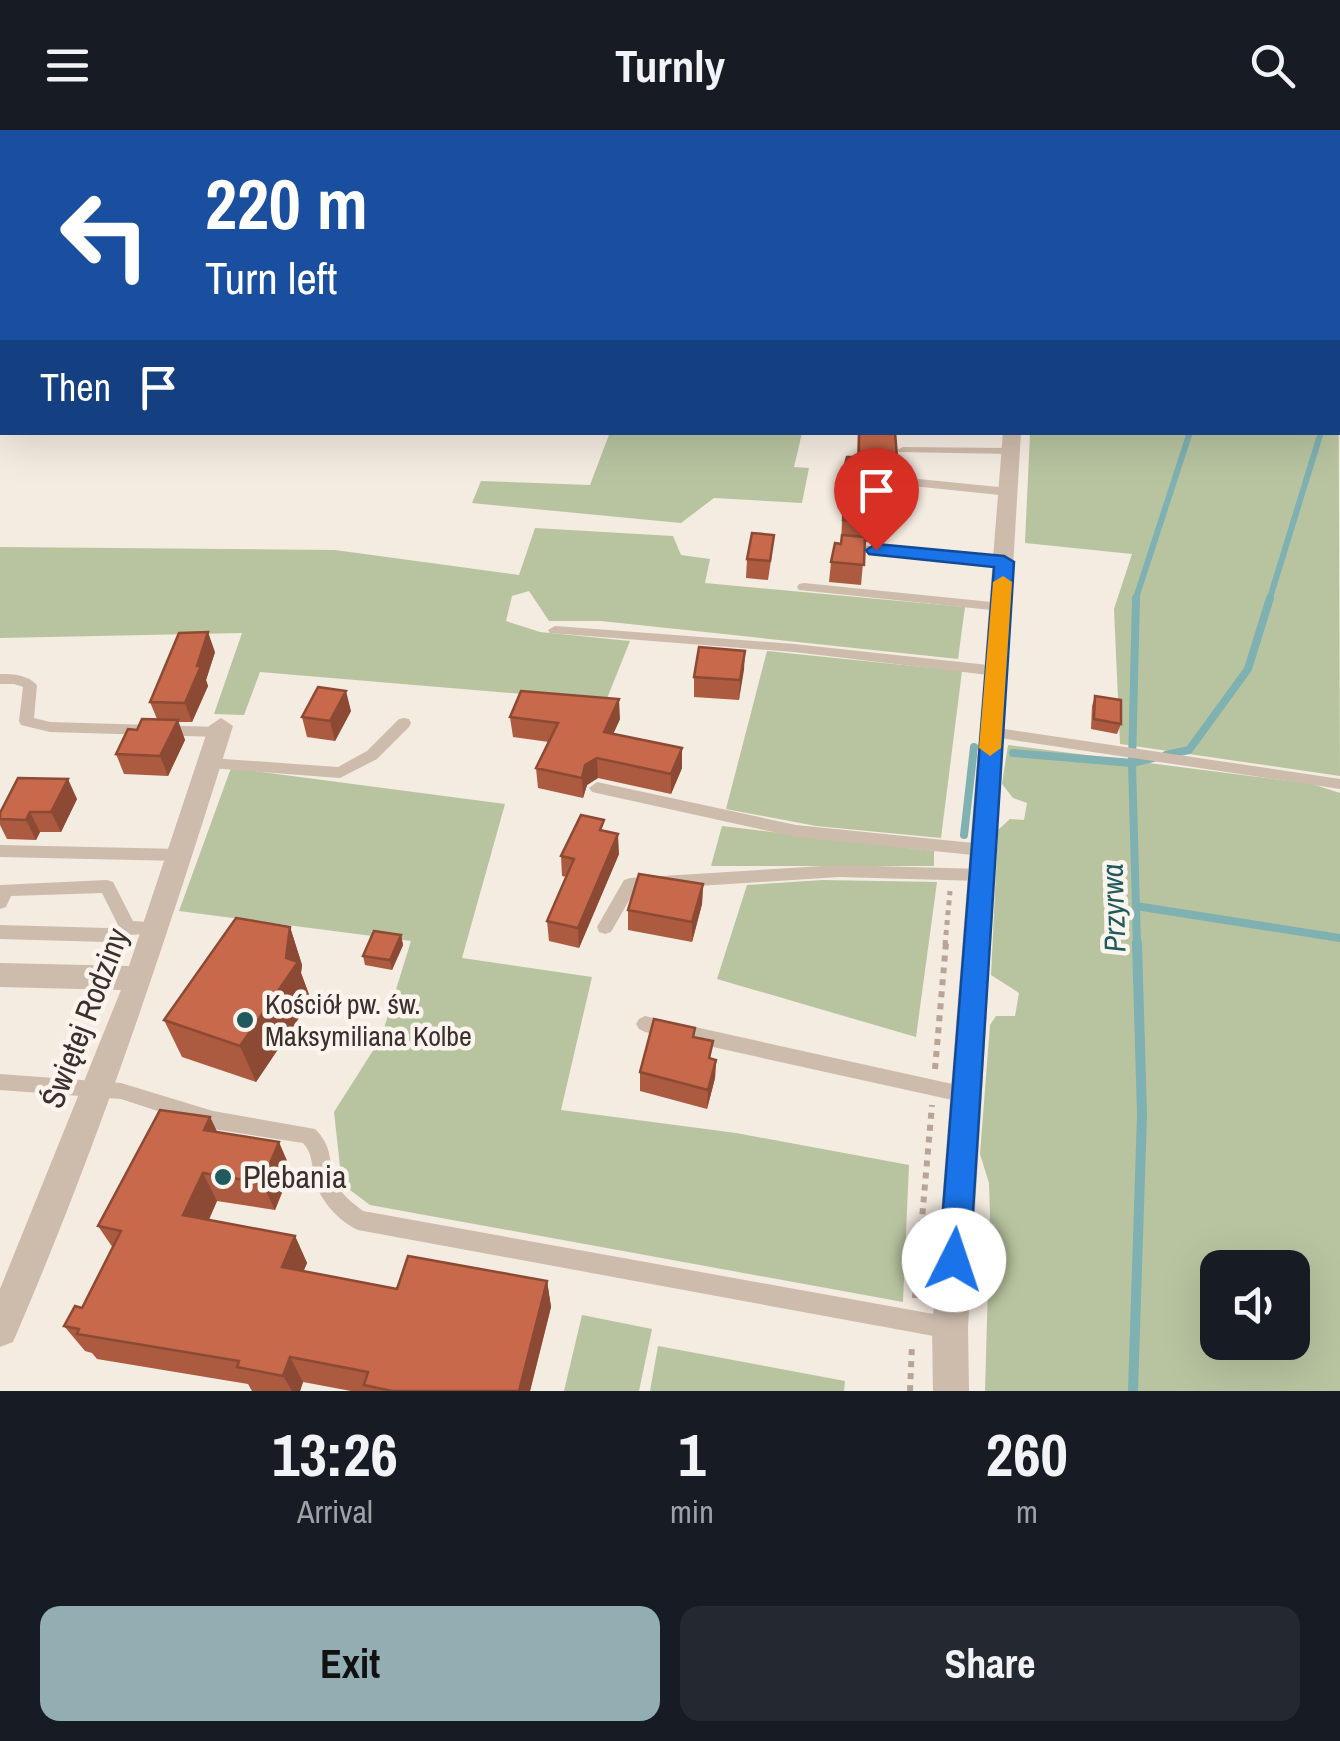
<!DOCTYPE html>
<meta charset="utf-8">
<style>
:root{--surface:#171b24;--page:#242831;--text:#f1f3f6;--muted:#9ea1a6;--accent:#92aeb2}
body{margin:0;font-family:"Archivo Narrow",sans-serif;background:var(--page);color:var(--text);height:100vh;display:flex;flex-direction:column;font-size:38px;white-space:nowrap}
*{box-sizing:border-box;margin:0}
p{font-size:32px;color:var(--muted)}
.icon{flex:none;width:55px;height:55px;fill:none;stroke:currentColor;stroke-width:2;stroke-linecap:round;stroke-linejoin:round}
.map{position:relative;height:1261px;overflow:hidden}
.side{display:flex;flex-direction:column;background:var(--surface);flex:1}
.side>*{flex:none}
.guide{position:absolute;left:0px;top:0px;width:1340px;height:305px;box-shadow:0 10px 40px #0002;background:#1a4fa0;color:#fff;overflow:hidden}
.fabs{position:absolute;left:1200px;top:1120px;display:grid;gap:20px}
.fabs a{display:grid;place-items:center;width:110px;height:110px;border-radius:20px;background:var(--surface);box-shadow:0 10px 40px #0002;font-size:50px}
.pin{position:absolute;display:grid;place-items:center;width:85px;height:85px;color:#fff;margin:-102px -42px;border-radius:50% 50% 50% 0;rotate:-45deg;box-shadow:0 0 10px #0007}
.pin .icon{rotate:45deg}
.me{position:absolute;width:110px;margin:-55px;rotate:4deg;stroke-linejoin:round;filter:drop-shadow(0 0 8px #0008)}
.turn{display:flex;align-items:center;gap:35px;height:210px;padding:0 40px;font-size:45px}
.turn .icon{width:130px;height:130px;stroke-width:2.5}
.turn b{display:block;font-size:70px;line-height:85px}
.then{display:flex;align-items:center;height:95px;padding:0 40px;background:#0003;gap:20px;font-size:38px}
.eta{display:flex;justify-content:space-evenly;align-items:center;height:170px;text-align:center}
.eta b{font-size:60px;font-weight:700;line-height:70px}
.primary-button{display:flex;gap:20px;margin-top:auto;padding:20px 40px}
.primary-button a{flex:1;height:115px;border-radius:20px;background:var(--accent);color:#111;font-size:40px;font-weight:700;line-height:115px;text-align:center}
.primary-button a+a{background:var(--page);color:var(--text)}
header{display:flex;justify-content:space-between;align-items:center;height:130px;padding:0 40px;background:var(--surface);font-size:45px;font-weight:700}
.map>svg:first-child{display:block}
.green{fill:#b8c4a0;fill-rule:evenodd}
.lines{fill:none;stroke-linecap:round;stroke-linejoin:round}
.stream-far2{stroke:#7fb0b2;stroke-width:6}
.stream-far1{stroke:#7fb0b2;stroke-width:8}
.stream{stroke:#7fb0b2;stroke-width:10}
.path-far1{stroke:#b9a596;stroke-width:5;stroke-dasharray:5 5;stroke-linecap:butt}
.path{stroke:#b9a596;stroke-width:6;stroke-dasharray:6 6;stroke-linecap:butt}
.service{fill:#cdbbac;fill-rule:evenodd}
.minor{fill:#cdbbac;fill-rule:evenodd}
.tertiary{fill:#cdbbac;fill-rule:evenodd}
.wall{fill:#ac5a40}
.shaded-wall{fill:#8c4a34}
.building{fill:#c8694b;stroke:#8c4a34;stroke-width:2.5}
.route{fill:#1a73e8;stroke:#114b97;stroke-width:2.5}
.slow{fill:#f59e0b}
.poi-dot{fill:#1f5a5e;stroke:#fbf5ee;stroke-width:4}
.labels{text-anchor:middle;stroke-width:9;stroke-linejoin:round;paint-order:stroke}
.poi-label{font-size:28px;fill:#3b302b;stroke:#fbf5ee;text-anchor:start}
.water-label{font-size:30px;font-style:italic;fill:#1f5a5e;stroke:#fbf5ee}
.near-street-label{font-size:32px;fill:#3b302b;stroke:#fbf5ee}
.near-poi-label{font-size:32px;fill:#3b302b;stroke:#fbf5ee;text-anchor:start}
</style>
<header><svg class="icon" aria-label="menu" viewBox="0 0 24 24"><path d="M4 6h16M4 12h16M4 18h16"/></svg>Turnly<svg class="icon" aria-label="search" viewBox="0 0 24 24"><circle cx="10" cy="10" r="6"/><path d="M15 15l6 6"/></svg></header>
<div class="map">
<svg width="1340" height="1261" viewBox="0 0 1340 1261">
<rect width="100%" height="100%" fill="#f4ebe1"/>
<g class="green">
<path d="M1338 129 1340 646 1120 614 1114 479 1132 424 1025 413 1030 303 1338 302Z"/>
<path d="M610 302 802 303 794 337 809 338 802 373 714 368 681 393 472 373 481 351 590 355Z"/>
<path d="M535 398 673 406 681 425 710 429 705 453 965 477 958 529 601 491H549L529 461 512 466 506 491 540 502 630 511 606 571 260 542 244 585 214 584 242 503 0 508V417L335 420 519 445Z"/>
<path d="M767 521 962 541 941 708 816 696 726 679Z"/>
<path d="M1008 615 1312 654 1340 663V1261H985L990 1084 989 1053 980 1024 990 895 996 886H1015L1019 863 991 845 998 700 1010 689 1024 690 1027 673 1013 668 1002 654ZM1218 1138H1292V1212H1218Z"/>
<path d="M231 638 505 674 462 828 592 847 561 980 736 1003 909 1035 903 1172 370 1075 342 1054 334 982 381 908 411 811 179 781Z"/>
<path d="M722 696 934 721V736H711Z"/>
<path d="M823 750 937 752 916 907 717 849 747 755Z"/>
<path d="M582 1185 652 1199 639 1261H564Z"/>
<path d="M658 1216 845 1251 844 1261H650Z"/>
</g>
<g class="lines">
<g class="stream-far2">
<path d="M1338 249 1340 241"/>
<path d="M1135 471 1190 302"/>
<path d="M1269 471 1321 302"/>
</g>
<g class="stream-far1">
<path d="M1136 468 1132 633 1137 815"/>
<path d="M1013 623 1132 633 1153 628"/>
<path d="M1166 625 1189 620 1248 539 1270 468"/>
<path d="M964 705 974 617"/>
<path d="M1136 776 1340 808"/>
</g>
<path class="stream" d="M1133 1261 1142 985 1137 813"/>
<path class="path-far1" d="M945 815 950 761"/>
<g class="path">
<path d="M935 939 946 813"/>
<path d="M915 1168 932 975"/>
<path d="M910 1261 912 1214"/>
</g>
<g class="service">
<path d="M903 317 1011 318 1017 321 1011 324 899 322 897 320Z"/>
<path d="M888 346 1009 358 1015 362 1009 366 884 353V347Z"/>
<path d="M849 414 1004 428 1010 432 1004 436 845 421V415Z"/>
<path d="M804 453 1001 473 1008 477 1001 481 799 460 797 457 799 454Z"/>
<path d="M555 496 794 514 997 536 1004 541 997 546 794 522 550 503 548 500Z"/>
<path d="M0 544C14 544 28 545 37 555L34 588 50 592 219 597 226 602 219 607 50 602 21 595 19 591 23 557 14 554H0Z"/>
<path d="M404 588 409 589 411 593 409 597 377 629 340 648 210 638 202 633 210 628 338 637 367 621 399 589Z"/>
<path d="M991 597 1340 649V659L986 606 984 602 986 598Z"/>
<path d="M597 652 796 695 983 714 989 716 991 720 989 724 983 726 796 707 592 662 589 658Z"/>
<path d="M0 715 181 719 187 721 189 725 187 729 181 731 0 727Z"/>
<path d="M839 735 981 739 987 741 989 745 987 749 981 751 839 747 635 760 611 802 605 804 599 802 597 797 624 750 630 748Z"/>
<path d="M107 750 113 752 133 791 163 793 165 798 163 803 128 805 107 812 0 809V795L107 798 118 795 102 763 11 766 6 777 0 779V755Z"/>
<path d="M645 886 966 957 973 959 975 965 973 971 966 973 645 902 639 899 636 894 639 889Z"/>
<path d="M0 944 121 953 213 981 315 999C333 1017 328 1030 335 1051 340 1064 353 1073 363 1081L950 1187 958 1190 961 1198 958 1206 950 1209 358 1100C339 1091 321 1072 315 1051 311 1037 314 1025 303 1013L213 999 121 969 0 960Z"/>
</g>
<g class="minor">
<rect x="1338" y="66" width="2" height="8"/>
<path d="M221 588 233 596C168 805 100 1011 13 1212L0 1217V1159L121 860 0 857V833L129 836 209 596Z"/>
</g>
<g class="tertiary">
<path d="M1049 0H1063V2H1050Z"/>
<path d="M1003 302H1021L968 1198 969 1261H933L932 1198Z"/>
</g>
</g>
<g class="wall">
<path d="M858 302H895L897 327 895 338 906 339 901 375 886 373 883 407H879V413L865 412 861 455 829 452 831 432 841 414 843 369 839 368 841 349 857 328Z"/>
<path d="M772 424 768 450 746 448 747 429Z"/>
<path d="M745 521 739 570 694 567V547Z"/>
<path d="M215 522 206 550 208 556 192 592H178L185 610 168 646 124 644 116 624 137 600 157 589 150 572Z"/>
<path d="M1095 566 1121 594 1117 604 1091 599 1092 576Z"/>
<path d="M351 581 335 611 307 607 302 587Z"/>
<path d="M510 587 620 589 613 604 682 638 671 664 598 648 587 655 583 668 538 658 536 638 549 612 513 607Z"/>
<path d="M77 669 61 702H40L36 710 7 709 0 695V683Z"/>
<path d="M619 724 579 818 549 811 547 791 566 747 562 746 561 726Z"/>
<path d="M703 754 702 774 692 812 628 800V780Z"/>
<path d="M290 797 302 835 301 843 311 870 256 952 182 927 164 890Z"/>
<path d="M401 805 403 815 392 840 365 835 363 826Z"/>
<path d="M695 907 712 929 716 930 715 948 707 979 640 961V942Z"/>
<path d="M210 987 217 1002 291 1040 275 1080 217 1071 209 1090 295 1106 307 1133 303 1141 397 1159 547 1151 551 1177 530 1261H351L303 1252 300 1261H252L248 1254 97 1229 92 1223 85 1221 64 1196 82 1178 113 1118 98 1096Z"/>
</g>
<g class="shaded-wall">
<path d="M866 324 864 340 857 344 859 328Z"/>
<path d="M208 502 215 522 206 550 208 556 192 592 185 573Z"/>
<path d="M745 521 744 540 739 570 740 550Z"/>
<path d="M346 561 351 581 335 611 330 591Z"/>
<path d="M619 569 620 589 605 622 604 602Z"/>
<path d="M178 590 185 610 168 646 160 626Z"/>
<path d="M682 618V638L671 664V644Z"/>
<path d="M597 628 598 648 587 655 583 668 582 648 585 635Z"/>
<path d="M68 649 77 669 61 702 51 682Z"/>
<path d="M30 682 40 702 36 710 26 690Z"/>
<path d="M618 704 619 724 579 818 578 798Z"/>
<path d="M703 754 702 774 692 812V792Z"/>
<path d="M290 797 302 835 301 843 311 870 256 952 240 916 286 828Z"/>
<path d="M401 805 403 815 392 840 390 830Z"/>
<path d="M716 930 715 948 707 979 708 960Z"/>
<path d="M210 987 224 1016 204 1000Z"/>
<path d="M279 1012 291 1040 275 1080 262 1053Z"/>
<path d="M203 1043 217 1071 198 1112 183 1085Z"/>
<path d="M295 1106 307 1133 294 1164 282 1137Z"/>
<path d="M547 1151 551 1177 530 1261H519Z"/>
<path d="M290 1227 303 1252 300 1261H292L283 1246Z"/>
</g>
<g class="building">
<path d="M886 0H1018L1019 2H887Z"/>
<rect x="1081" y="0" width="83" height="2"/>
<path d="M859 302H895L897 327 866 324 859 328Z"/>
<path d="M847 327H857L862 335 906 339 904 356 886 354V387H881V393L843 390 845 350 841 349Z"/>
<path d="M752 403 774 405 770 431 747 429Z"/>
<path d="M842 405 865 407 864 435 831 432 835 413 841 414Z"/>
<path d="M208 502 197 536H201L185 573 150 572 179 503Z"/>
<path d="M699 517 745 521 740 550 694 547Z"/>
<path d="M318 557 346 561 330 591 302 587Z"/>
<path d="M521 561 619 569 604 602 682 618 671 644 597 628 585 635 582 648 536 638 558 593 510 587Z"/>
<path d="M1095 566 1121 570V594L1094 589Z"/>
<path d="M142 589 178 590 160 626 116 624 128 599 137 600Z"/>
<path d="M18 648 68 649 51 682H30L26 690 0 689V683Z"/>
<path d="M581 685 604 690 600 700 618 704 578 798 547 791 574 729 561 726Z"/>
<path d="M639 744 703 754 692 792 628 780Z"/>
<path d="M236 788 290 797 286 828 298 832 240 916 164 890Z"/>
<path d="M374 801 401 805 390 830 363 826Z"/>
<path d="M654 889 695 898 693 907 713 911 709 928 716 930 708 960 640 942Z"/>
<path d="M160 980 210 987 204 1000 279 1012 262 1053 203 1043 183 1085 295 1106 282 1137 397 1159 408 1126 547 1151 519 1261H392L364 1255 368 1242 290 1227 283 1246 237 1237 239 1231 77 1204 79 1199 64 1196 75 1176 82 1178 121 1101 98 1096Z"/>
</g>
<path class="route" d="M876 414 1004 426 1014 432 970 1130 966 1141 954 1146 943 1141 939 1130 994 437 869 424 866 420Z"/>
<path class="slow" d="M1003 446 1012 452 1001 618 990 626 979 618 993 452Z"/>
<g class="poi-dot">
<circle cx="245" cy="890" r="10"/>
<circle cx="223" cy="1047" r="10"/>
</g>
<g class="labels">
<g class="poi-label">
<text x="265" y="884">Kościół pw. św.<tspan x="265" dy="32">Maksymiliana Kolbe</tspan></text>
</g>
<g class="water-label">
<text transform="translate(1114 778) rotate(-92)" y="10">Przyrwa</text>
</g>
<g class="near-street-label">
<text transform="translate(85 888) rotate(-69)" y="11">Świętej Rodziny</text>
</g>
<g class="near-poi-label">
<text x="243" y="1058">Plebania</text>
</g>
</g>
</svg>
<div class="fabs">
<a><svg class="icon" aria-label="sound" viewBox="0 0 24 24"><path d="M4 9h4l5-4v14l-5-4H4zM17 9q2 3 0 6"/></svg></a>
</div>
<div class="pin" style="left:876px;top:420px;background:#d93025"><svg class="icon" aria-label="arrive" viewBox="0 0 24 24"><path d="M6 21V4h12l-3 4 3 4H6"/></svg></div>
<svg class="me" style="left:954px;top:1130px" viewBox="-20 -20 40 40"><circle r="19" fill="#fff"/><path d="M0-13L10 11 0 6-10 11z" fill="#1a73e8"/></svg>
<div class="guide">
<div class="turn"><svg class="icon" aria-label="left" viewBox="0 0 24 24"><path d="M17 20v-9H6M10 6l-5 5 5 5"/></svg><div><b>220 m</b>Turn left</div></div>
<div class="then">Then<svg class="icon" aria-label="arrive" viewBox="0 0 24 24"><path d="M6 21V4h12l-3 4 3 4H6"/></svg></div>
</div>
</div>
<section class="side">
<div class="eta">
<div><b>13:26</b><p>Arrival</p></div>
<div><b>1</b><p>min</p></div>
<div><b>260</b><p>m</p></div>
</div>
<div class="primary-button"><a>Exit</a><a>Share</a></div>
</section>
